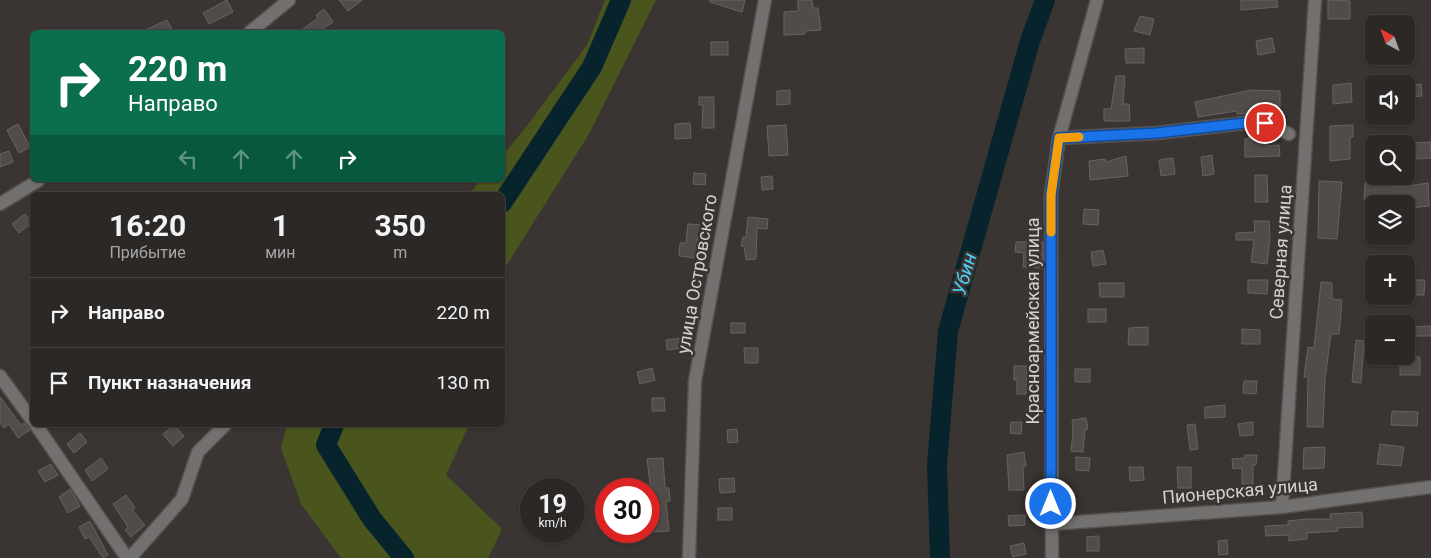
<!DOCTYPE html>
<html lang="ru">
<meta charset="utf-8">
<style>
:root{--surface:#2c2826;--page:#383432;--text:#f1f3f6;--muted:#a6a6a7;--line:#484443}
body{margin:0;font-family:Roboto,sans-serif;background:var(--page);color:var(--text);height:100vh;display:flex;flex-direction:column;font-size:19px;white-space:nowrap}
*{box-sizing:border-box;margin:0}
p{font-size:16px;color:var(--muted)}
.icon{flex:none;width:28px;height:28px;fill:none;stroke:currentColor;stroke-width:2;stroke-linecap:round;stroke-linejoin:round}
.map{position:relative;flex:1;overflow:hidden}
.drawer{position:absolute;left:30px;top:192px;width:475px;height:235px;display:flex;flex-direction:column;background:var(--surface);border-radius:8px;box-shadow:0 1px 4px #0004,0 0 0 1px var(--line)}
.drawer>*{flex:none}
.hud{position:absolute;left:30px;top:30px;width:475px;height:152px;border-radius:8px;box-shadow:0 1px 4px #0004,0 0 0 1px var(--line);background:#0b6e4f;color:#fff;overflow:hidden}
.needle{width:32px;rotate:319deg}
.buttons{position:absolute;left:1365px;top:15px;display:grid;gap:10px}
.buttons a{display:grid;place-items:center;width:50px;height:50px;border-radius:8px;background:var(--surface);box-shadow:0 1px 4px #0004,0 0 0 1px var(--line);font-size:25px}
.speed{position:absolute;left:520px;top:478px;display:flex;gap:10px;font-size:25px;font-weight:700;text-align:center}
.speed>*{display:grid;place-content:center;width:65px;height:65px;border-radius:50%;background:var(--surface);box-shadow:0 1px 4px #0004,0 0 0 1px var(--line);line-height:1}
.speed small{font-size:12px;font-weight:400}
.speed .limit{border:8px solid #d22;background:#fff;color:#111}
.pin{position:absolute;display:grid;place-items:center;width:42px;height:42px;color:#fff;margin:-21px;border:2px solid #fff;border-radius:50%;box-shadow:0 1px 5px #0007}
.me{position:absolute;width:55px;margin:-28px;rotate:0deg;stroke-linejoin:round;filter:drop-shadow(0 0 4px #0008)}
.turn{display:flex;align-items:center;gap:18px;height:105px;padding:0 15px;font-size:22px}
.turn .icon{width:65px;height:65px;stroke-width:2.5}
.turn b{display:block;font-size:35px;line-height:42px}
.lanes{display:flex;align-items:center;height:48px;padding:0 15px;background:#0003;justify-content:center;gap:25px;direction:ltr}
.lanes .off{opacity:.35}
.eta{display:flex;justify-content:space-evenly;align-items:center;height:85px;text-align:center}
.eta b{font-size:30px;font-weight:700;line-height:35px}
ul{padding:0;list-style:none}
li{display:flex;align-items:center;gap:15px;height:70px;padding:0 15px;border-top:1px solid var(--line)}
li div{flex:1}
li b{display:block;font-size:19px}
li em{font-style:normal}
.map>svg:first-child{display:block}
.green{fill:#4a551e}
.lines{fill:none;stroke-linecap:round;stroke-linejoin:round}
.river{stroke:#07242d;stroke-width:20}
.building{fill:#514c49;stroke:#696360}
.minor-casing{stroke:#56514e;stroke-width:15}
.minor{stroke:#737070;stroke-width:12}
.route-casing{stroke:#114b97;stroke-width:12}
.route{stroke:#1a73e8;stroke-width:9}
.slow{stroke:#f59e0b;stroke-width:9}
.labels{text-anchor:middle;stroke-width:5;stroke-linejoin:round;paint-order:stroke}
.street-label{font-size:18px;fill:#d4d1cf;stroke:#3a3532}
.water-label{font-size:19px;font-style:italic;fill:#4ed0fa;stroke:#3a3532}
</style>
<div class="map">
<svg width="1431" height="558" viewBox="0 0 1431 558">
<rect width="100%" height="100%" fill="#3a3532"/>
<g class="green">
<path d="M605 0H656L589 134 503 271 502 195H468L481 180H502L503 155 526 127 587 45Z"/>
<path d="M287 425H469L446 475 502 529 488 558H341L301 504 281 448Z"/>
</g>
<g class="lines">
<g class="river">
<path d="M502 203 592 67 621 0"/>
<path d="M334 425 326 445 372 519 404 558"/>
<path d="M940 558 937 465 948 331 1030 41 1045 0"/>
</g>
</g>
<g class="building">
<path d="M227 0 233 12 209 24 203 13Z"/>
<path d="M339 0H362L348 11Z"/>
<path d="M710 0H745L742 12 710 2Z"/>
<path d="M798 0H812L813 8H818L821 30 805 31V34L784 35V12L798 11Z"/>
<path d="M1241 0H1277L1278 7 1241 10Z"/>
<path d="M1328 0 1350 1V19H1328Z"/>
<path d="M324 9 333 22 318 32H299L318 18 316 15Z"/>
<path d="M1140 16 1154 19 1150 35 1134 31Z"/>
<path d="M167 20 173 32H141Z"/>
<path d="M1272 38 1275 52 1258 55 1256 41Z"/>
<rect x="711" y="42" width="17" height="13"/>
<path d="M1144 48V63H1126L1125 49Z"/>
<path d="M1116 76H1125L1123 104H1129L1130 121H1104V109H1111Z"/>
<path d="M1351 83 1352 102 1333 104V85Z"/>
<path d="M1421 84 1422 96 1410 97 1408 86Z"/>
<path d="M790 90V104L777 105V91Z"/>
<path d="M1251 90 1280 91V107H1252V113L1237 114V111L1198 117 1195 102Z"/>
<path d="M699 97H714V128H702L703 105H699Z"/>
<path d="M690 123 691 138 675 139V124Z"/>
<path d="M18 124 30 147 19 153 7 130Z"/>
<path d="M786 125 788 155 769 156 767 126Z"/>
<path d="M1353 125V137H1350V159L1330 161V126Z"/>
<path d="M1248 131H1258L1259 139H1267V146L1279 145 1280 156 1245 157V139H1249Z"/>
<path d="M1431 142V158L1416 159 1415 143Z"/>
<path d="M9 151 13 162 0 167V154Z"/>
<path d="M1212 155 1214 174 1203 176 1201 157Z"/>
<path d="M1126 156 1128 176 1090 180 1089 161 1105 159 1106 162Z"/>
<path d="M1173 158 1175 174 1161 176 1159 160Z"/>
<path d="M694 173 706 174 705 185 693 184Z"/>
<path d="M1255 175H1267L1268 202H1255Z"/>
<path d="M772 176 773 189 762 190 761 177Z"/>
<path d="M1319 181 1342 182 1337 239 1318 238Z"/>
<path d="M1365 182 1402 187 1428 183 1429 206 1411 208V204L1364 200Z"/>
<path d="M1084 209 1099 210 1098 225 1083 224Z"/>
<path d="M25 214 32 223 19 233 12 224Z"/>
<path d="M748 217 768 219 767 229 757 228 756 259 746 260 744 246H741L743 237H746Z"/>
<path d="M1254 221H1269L1270 238 1267 264 1251 262 1254 240H1236V233L1255 232Z"/>
<path d="M688 224 703 225 702 235H698L695 258 679 256 680 243H686Z"/>
<path d="M1016 242H1043V268L1023 267 1024 253 1015 252Z"/>
<path d="M1103 250 1106 264 1093 266 1091 252Z"/>
<path d="M1248 280H1268L1267 294 1248 293Z"/>
<path d="M1406 280H1425L1424 295H1406Z"/>
<path d="M1321 282 1332 283V299L1342 300 1339 334H1331L1325 379 1323 427H1307L1308 377H1304L1308 347 1314 348Z"/>
<path d="M1099 283H1124V297H1100Z"/>
<rect x="1088" y="309" width="18" height="13"/>
<rect x="731" y="323" width="14" height="10"/>
<path d="M1431 326V336H1406V327Z"/>
<path d="M1148 327V345H1128L1129 328Z"/>
<path d="M1242 329 1260 330V344H1242Z"/>
<path d="M681 338 682 348 667 350 666 340Z"/>
<path d="M1356 340 1364 341 1361 383 1352 382Z"/>
<path d="M744 348H758V363H745Z"/>
<path d="M1400 356 1420 357V375H1400Z"/>
<path d="M1014 366H1027L1026 394H1017V380H1014Z"/>
<path d="M652 368 655 380 640 384 637 372Z"/>
<rect x="1075" y="369" width="15" height="13"/>
<path d="M1244 381H1257L1256 394 1243 393Z"/>
<path d="M0 397 21 425 24 423 30 430 18 438 9 424 4 428 0 423Z"/>
<path d="M652 398H664L665 411H652Z"/>
<path d="M1225 405V417L1205 418V407Z"/>
<path d="M1392 411 1418 412 1417 426 1391 425Z"/>
<path d="M1086 418 1088 429 1085 430 1083 452 1071 451 1073 432 1072 420Z"/>
<path d="M1011 422H1022L1021 434 1010 433Z"/>
<path d="M1253 422V435L1240 436 1238 424Z"/>
<path d="M1195 424 1198 449 1190 450 1187 425Z"/>
<path d="M174 425 184 436 173 446 163 434Z"/>
<path d="M737 429 738 442 728 443 727 430Z"/>
<path d="M80 433 87 442 74 453 67 444Z"/>
<path d="M1380 444 1404 447 1401 466 1377 464Z"/>
<path d="M1325 447 1324 468 1303 469 1304 448Z"/>
<path d="M1024 452 1026 466H1023L1024 490H1009L1007 455Z"/>
<path d="M1245 455H1257L1256 465H1253V484H1242V468L1233 469 1232 459 1245 458Z"/>
<path d="M1076 457 1090 458 1089 471 1076 470Z"/>
<path d="M101 458 108 469 92 481 85 470Z"/>
<path d="M663 458 665 488H669L670 501H666L669 531 651 532 650 516H654L647 459Z"/>
<path d="M51 464 58 475 45 482 38 471Z"/>
<path d="M1129 467H1143L1144 480 1130 481Z"/>
<path d="M1177 467H1191V488H1178Z"/>
<path d="M734 478 735 492 720 493 719 479Z"/>
<path d="M70 489 80 506 68 513 59 497Z"/>
<path d="M126 495 135 508 132 510 145 525 131 537 125 530 128 527 113 504Z"/>
<rect x="718" y="508" width="14" height="12"/>
<path d="M1362 512 1363 527 1337 528 1338 531 1307 533V539L1289 541V535L1266 536 1265 526 1288 525V521L1306 519H1331L1330 514Z"/>
<path d="M1025 515V525L1009 526 1008 516Z"/>
<path d="M90 521 108 555 103 558 89 537 85 539 79 527Z"/>
<path d="M1099 536V551H1087V537Z"/>
<path d="M1227 540 1228 554 1219 555 1218 541Z"/>
<path d="M1024 543 1026 554 1013 557 1010 546Z"/>
</g>
<g class="lines">
<defs>
<g id="minor">
<path d="M250 32 289 0"/>
<path d="M1059 138 1157 133 1245 123H1265L1289 134"/>
<path d="M0 204 39 180"/>
<path d="M0 376 32 420"/>
<path d="M36 425 127 558"/>
<path d="M1282 507 1315 0"/>
<path d="M1051 524 1282 507 1431 487"/>
<path d="M130 558 182 499 198 452 225 425"/>
<path d="M689 558 695 381 765 0"/>
<path d="M1052 558 1051 195 1059 138 1097 0"/>
</g>
</defs>
<use href="#minor" class="minor-casing"/>
<use href="#minor" class="minor"/>
</g>
<g class="lines">
<defs>
<path id="route" d="M1051 504V195L1059 138 1157 133 1245 123H1265"/>
</defs>
<use href="#route" class="route-casing"/>
<use href="#route" class="route"/>
<path class="slow" d="M1051 232V195L1059 138 1079 137"/>
</g>
<g class="labels">
<g class="street-label">
<text transform="translate(1281 252) rotate(-86)" y="6">Северная улица</text>
<text transform="translate(697 274) rotate(-80)" y="6">улица Островского</text>
<text transform="translate(1033 321) rotate(-90)" y="6">Красноармейская улица</text>
<text transform="translate(1240 491) rotate(-5)" y="6">Пионерская улица</text>
</g>
<g class="water-label">
<text transform="translate(964 274) rotate(-74)" y="7">Убин</text>
</g>
</g>
</svg>
<div class="buttons">
<a><svg class="needle" viewBox="-14 -14 28 28"><path d="M0-13l5 13h-10z" fill="#e53935"/><path d="M0 13l5-13h-10z" fill="#a6a6a7"/></svg></a>
<a><svg class="icon" aria-label="sound" viewBox="0 0 24 24"><path d="M4 9h4l5-4v14l-5-4H4zM17 9q2 3 0 6"/></svg></a>
<a><svg class="icon" aria-label="search" viewBox="0 0 24 24"><circle cx="10" cy="10" r="6"/><path d="M15 15l6 6"/></svg></a>
<a><svg class="icon" aria-label="layers" viewBox="0 0 24 24"><path d="M12 4l9 5-9 5-9-5zM3 14l9 5 9-5"/></svg></a>
<a>+</a>
<a>−</a>
</div>
<div class="speed"><div>19<small>km/h</small></div><div class="limit">30</div></div>
<div class="pin" style="left:1265px;top:123px;background:#d93025"><svg class="icon" aria-label="arrive" viewBox="0 0 24 24"><path d="M6 21V4h12l-3 4 3 4H6"/></svg></div>
<svg class="me" style="left:1051px;top:504px" viewBox="-20 -20 40 40"><circle r="17" fill="#1a73e8" stroke="#fff" stroke-width="3"/><path d="M0-11L8 9 0 5-8 9z" fill="#fff"/></svg>
<div class="hud">
<div class="turn"><svg class="icon" aria-label="right" viewBox="0 0 24 24"><path d="M7 20v-9h11M14 6l5 5-5 5"/></svg><div><b>220 m</b>Направо</div></div>
<div class="lanes"><svg class="icon off" aria-label="left" viewBox="0 0 24 24"><path d="M17 20v-9H6M10 6l-5 5 5 5"/></svg><svg class="icon off" aria-label="ahead" viewBox="0 0 24 24"><path d="M12 20V5M6 11l6-6 6 6"/></svg><svg class="icon off" aria-label="ahead" viewBox="0 0 24 24"><path d="M12 20V5M6 11l6-6 6 6"/></svg><svg class="icon" aria-label="right" viewBox="0 0 24 24"><path d="M7 20v-9h11M14 6l5 5-5 5"/></svg></div>
</div>
<section class="drawer">
<div class="eta">
<div><b>16:20</b><p>Прибытие</p></div>
<div><b>1</b><p>мин</p></div>
<div><b>350</b><p>m</p></div>
</div>
<ul>
<li><svg class="icon" aria-label="right" viewBox="0 0 24 24"><path d="M7 20v-9h11M14 6l5 5-5 5"/></svg><div><b>Направо</b></div><em>220 m</em></li>
<li><svg class="icon" aria-label="arrive" viewBox="0 0 24 24"><path d="M6 21V4h12l-3 4 3 4H6"/></svg><div><b>Пункт назначения</b></div><em>130 m</em></li>
</ul>
</section>
</div>
